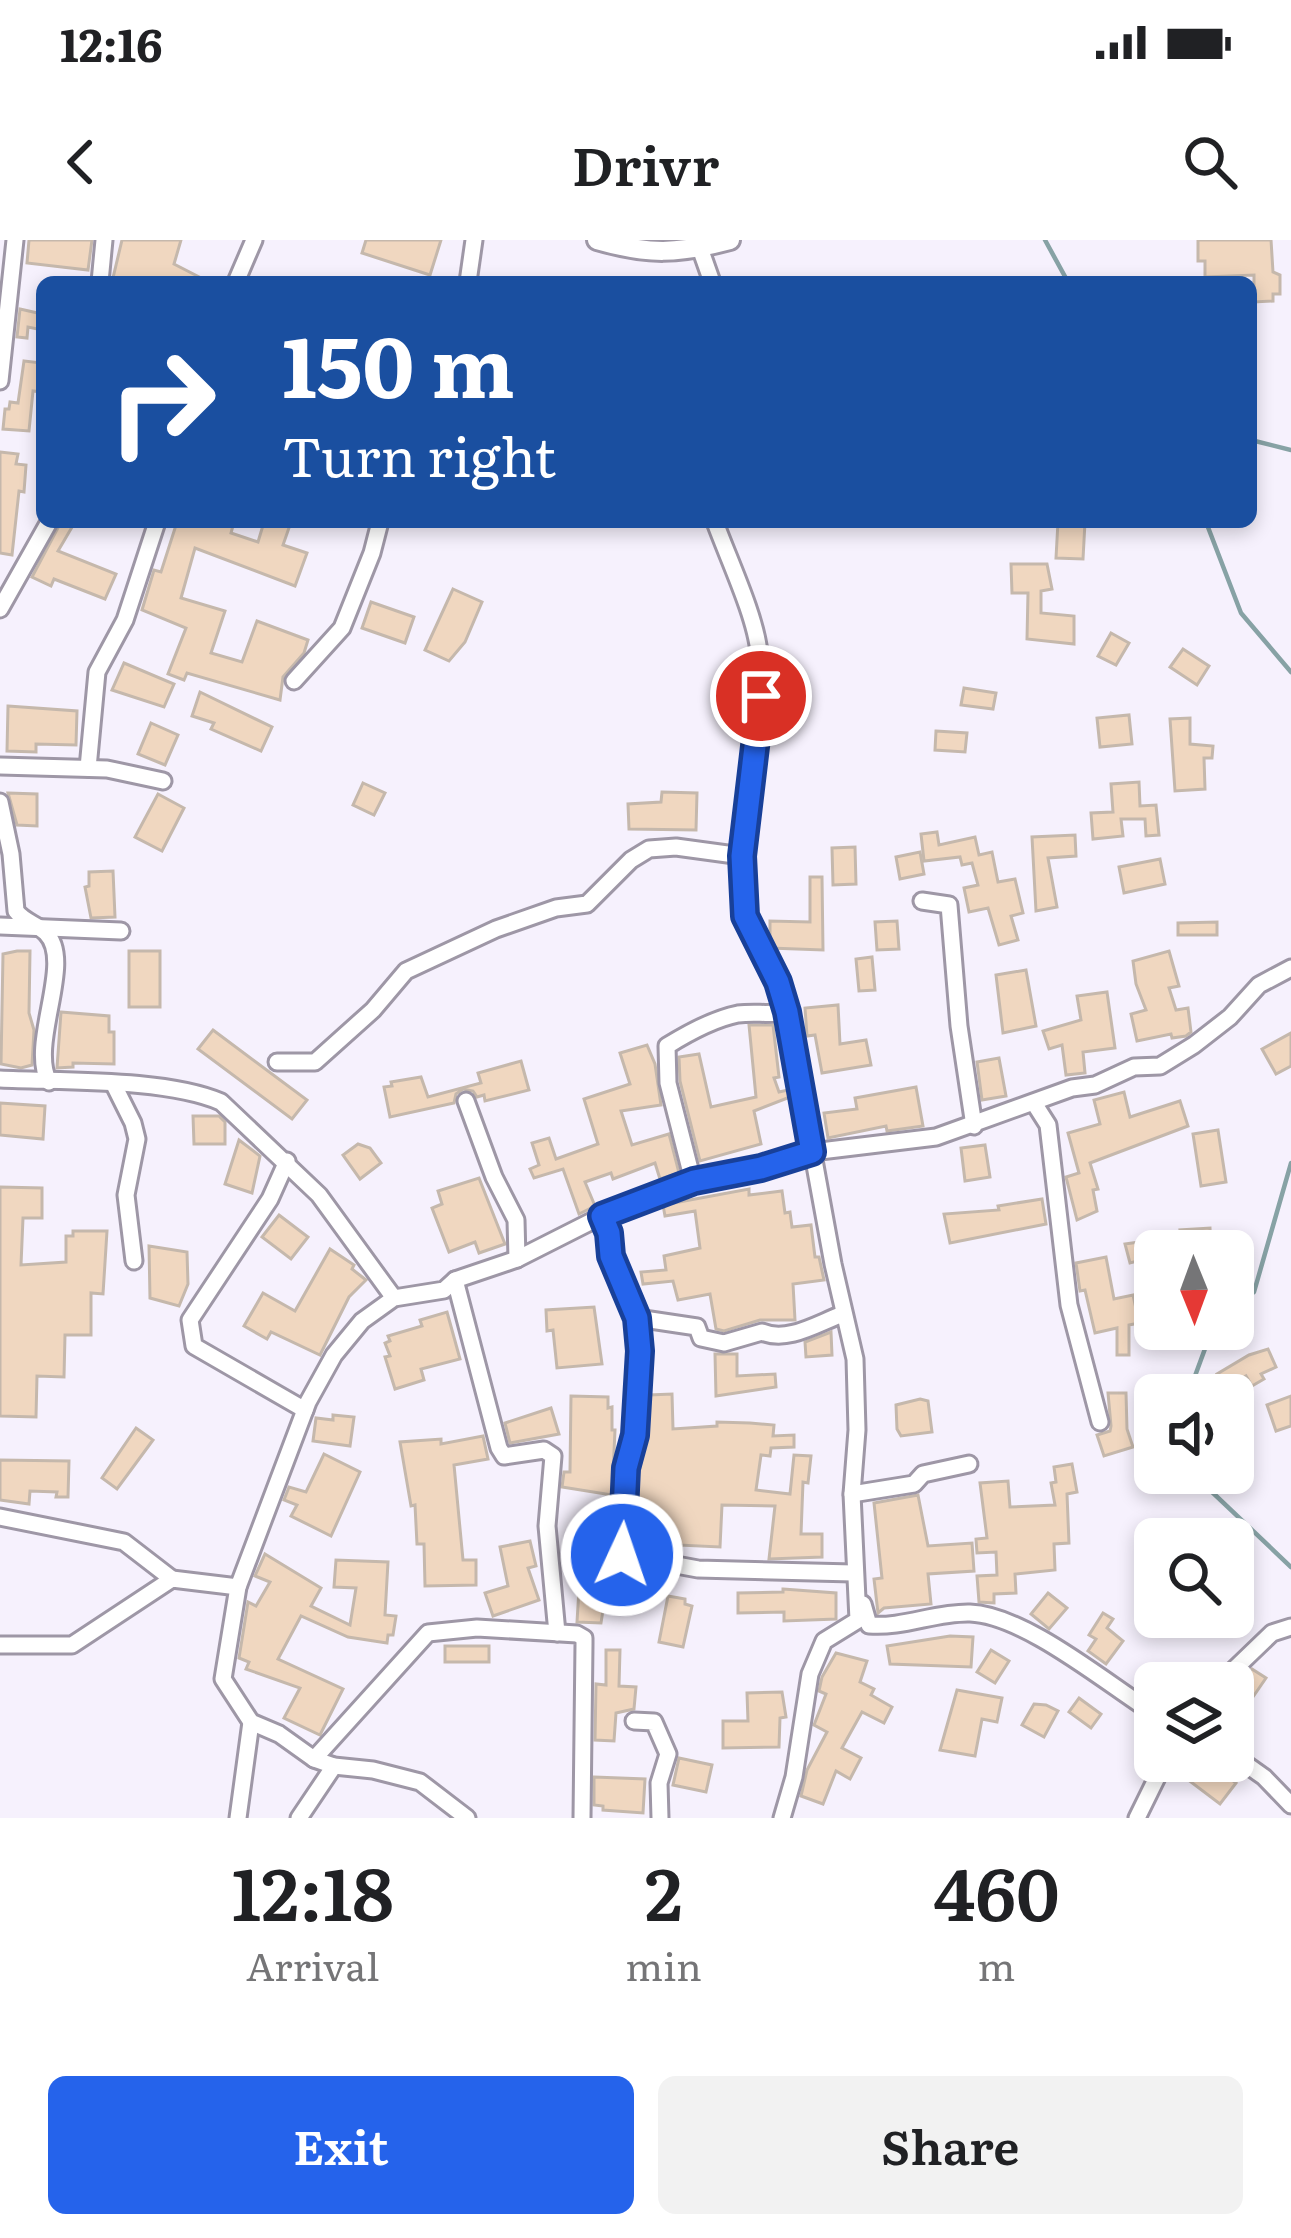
<!DOCTYPE html>
<style>
:root{--surface:#fff;--page:#f2f2f2;--text:#202124;--muted:#757577;--accent:#2563eb}
body{margin:0;font-family:Literata,serif;background:var(--page);color:var(--text);height:100vh;display:flex;flex-direction:column;font-size:45px;white-space:nowrap}
*{box-sizing:border-box;margin:0}
p{font-size:39px;color:var(--muted)}
.icon{flex:none;width:66px;height:66px;fill:none;stroke:currentColor;stroke-width:2;stroke-linecap:round;stroke-linejoin:round}
.map{position:relative;height:1578px;overflow:hidden}
.side{display:flex;flex-direction:column;background:var(--surface);flex:1}
.side>*{flex:none}
.guide{position:absolute;left:36px;top:36px;width:1221px;height:252px;border-radius:18px;box-shadow:0 6px 18px #0003;background:#1a4fa0;color:#fff;overflow:hidden}
.needle{width:78px;rotate:179deg}
.buttons{position:absolute;left:1134px;top:990px;display:grid;gap:24px}
.buttons a{display:grid;place-items:center;width:120px;height:120px;border-radius:18px;background:var(--surface);box-shadow:0 6px 18px #0003;font-size:60px}
.pin{position:absolute;display:grid;place-items:center;width:102px;height:102px;color:#fff;margin:-51px;border:6px solid #fff;border-radius:50%;box-shadow:0 3px 12px #0007}
.me{position:absolute;width:132px;margin:-66px;rotate:3deg;stroke-linejoin:round;filter:drop-shadow(0 0 9px #0008)}
.turn{display:flex;align-items:center;gap:42px;height:252px;padding:0 48px;font-size:54px}
.turn .icon{width:156px;height:156px;stroke-width:2.5}
.turn b{display:block;font-size:84px;line-height:102px}
.eta{display:flex;justify-content:space-evenly;align-items:center;height:204px;text-align:center}
.eta b{font-size:72px;font-weight:600;line-height:84px}
.cta{display:flex;gap:24px;margin-top:auto;padding:24px 48px}
.cta a{flex:1;height:138px;border-radius:18px;background:var(--accent);color:#fff;font-size:48px;font-weight:600;line-height:138px;text-align:center}
.cta a+a{background:var(--page);color:var(--text)}
.status{display:flex;justify-content:space-between;align-items:center;height:84px;padding:0 60px;background:var(--surface);direction:ltr}
.status svg{height:33px;fill:currentColor}
header{display:flex;justify-content:space-between;align-items:center;height:156px;padding:0 48px;background:var(--surface);font-size:54px;font-weight:600}
.map>svg:first-child{display:block}
.lines{fill:none;stroke-linecap:round;stroke-linejoin:round}
.stream{stroke:#87a2a5;stroke-width:4.5}
.building{fill:#f0d7c0;stroke:#c5b8ac;stroke-width:3}
.minor-casing{stroke:#9e97a6;stroke-width:21}
.tertiary-casing{stroke:#9e97a6;stroke-width:24}
.minor{stroke:#fff;stroke-width:15}
.tertiary{stroke:#fff;stroke-width:18}
.route-casing{stroke:#184099;stroke-width:30}
.route{stroke:#2563eb;stroke-width:21}
</style>
<div class="status"><b>12:16</b><svg viewBox="0 0 49 12"><path d="M0 12V9h3v3zM5 12V6h3v6zM10 12V3h3v9zM15 12V0h3v12zM26 1h20v11H26zM47 4h2v5h-2z"/></svg></div>
<header><svg class="icon" aria-label="back" viewBox="0 0 24 24"><path d="M15 5l-7 7 7 7"/></svg>Drivr<svg class="icon" aria-label="search" viewBox="0 0 24 24"><circle cx="10" cy="10" r="6"/><path d="M15 15l6 6"/></svg></header>
<div class="map">
<svg width="1291" height="1578" viewBox="0 0 1291 1578">
<rect width="100%" height="100%" fill="#f6f1fd"/>
<g class="lines">
<g class="stream">
<path d="M1045 0 1068 42"/>
<path d="M1251 200 1291 210"/>
<path d="M1206 282 1241 373 1291 432"/>
<path d="M1233 1068 1254 1052 1291 923"/>
<path d="M1188 1155 1206 1106 1217 1089"/>
<path d="M1192 1233 1291 1327"/>
</g>
</g>
<g class="building">
<path d="M29 0H92L88 30 27 23Z"/>
<path d="M122 0H181L174 24 209 42H112Z"/>
<path d="M366 0H441L430 35 362 13Z"/>
<path d="M1198 0H1271L1273 32 1280 35V54H1273V61L1254 62V35L1205 37V21H1198Z"/>
<path d="M20 69 42 74V90L28 87 27 98 17 97Z"/>
<path d="M24 121 42 123V152L33 151 29 191 3 189 5 169H9L10 162 18 163Z"/>
<path d="M0 212 18 214 16 224 26 225 24 252 19 251 12 315 0 313Z"/>
<path d="M61 282H75L58 311 116 334 105 359 54 339 51 346 32 337Z"/>
<path d="M177 282H234L231 293 258 302 264 282H291L283 305 307 313 295 346 195 308 181 358 225 371 211 413 242 422 257 381 308 400 304 413 283 437 280 460 187 433 184 440 168 434 186 388 142 370 154 330 161 332Z"/>
<path d="M1058 282H1085L1083 319 1056 318Z"/>
<path d="M1011 324H1047L1052 349 1041 351V373L1074 376V404L1027 399 1028 353H1012Z"/>
<path d="M453 349 482 362 465 402 449 421 425 410Z"/>
<path d="M371 362 414 377 405 403 362 388Z"/>
<path d="M1111 393 1129 403 1116 425 1098 416Z"/>
<path d="M1183 409 1209 426 1197 445 1170 427Z"/>
<path d="M124 423 174 444 164 467 112 450Z"/>
<path d="M964 448 996 453 993 469 961 465Z"/>
<path d="M200 452 272 487 261 511 211 489 214 483 192 476Z"/>
<path d="M8 466 77 471 76 505 36 504V512L7 511Z"/>
<path d="M1129 475 1132 504 1100 507 1097 478Z"/>
<path d="M1190 478V504L1213 506 1212 518H1204L1205 549 1175 551 1170 479Z"/>
<path d="M151 483 178 495 165 525 138 514Z"/>
<path d="M936 491 967 493 965 512 935 510Z"/>
<path d="M1139 542 1140 566 1156 565 1159 595 1146 596 1145 579H1121L1123 596 1093 599 1091 573 1113 572 1111 544Z"/>
<path d="M363 543 385 553 374 575 353 565Z"/>
<path d="M662 552 697 553 696 590 629 589 628 564 661 562Z"/>
<path d="M8 553 37 554V586L17 585Z"/>
<path d="M158 554 184 568 162 611 135 597Z"/>
<path d="M937 592 939 605 975 597 979 615 992 612 998 642 1015 639 1023 673 1011 676 1018 700 999 705 988 668 969 672 964 648 978 645 972 623 962 625 960 617 924 621 921 594Z"/>
<path d="M1075 595 1076 616 1048 618 1057 667 1036 671 1032 597Z"/>
<path d="M855 607 856 644 833 645 832 608Z"/>
<path d="M920 612 924 634 900 639 896 617Z"/>
<path d="M1160 619 1165 644 1124 653 1119 627Z"/>
<path d="M113 631 115 677 91 678 85 647 89 646V632Z"/>
<path d="M810 637H822L823 710 770 708V681L810 682Z"/>
<path d="M897 681 899 709 877 710 875 682Z"/>
<path d="M1217 682V695H1178V683Z"/>
<path d="M17 711H30L29 773 34 790 32 825 21 828 1 824 3 714Z"/>
<rect x="129" y="711" width="31" height="56"/>
<path d="M1169 711 1179 746 1169 748 1176 770 1188 768 1191 792 1186 796 1172 798 1171 794 1137 801 1131 774 1146 770 1136 744 1133 721Z"/>
<path d="M872 717 875 750 859 751 856 719Z"/>
<path d="M1026 730 1036 786 1003 793 996 735Z"/>
<path d="M1107 752 1115 808 1083 812 1085 833 1066 835 1062 805 1049 809 1043 791 1081 780 1077 756Z"/>
<path d="M838 765 840 804 866 800 871 825 822 833 815 795 807 796 805 768Z"/>
<path d="M61 772 109 776V792H114V824L73 823V827L57 828Z"/>
<path d="M749 785H773L779 837 774 838 779 852 788 850 790 857 754 871 761 904 700 921 680 841 679 817 699 814 711 867 756 857Z"/>
<path d="M213 790 307 860 292 879 198 809Z"/>
<path d="M1291 793V826L1276 834 1262 809Z"/>
<path d="M647 805 655 824 661 865 621 871 632 905 669 894 679 933 660 939 655 923 613 939 611 933 585 942 595 966 579 974 563 929 534 938 530 929 539 925 532 903 549 898 556 919 598 904 584 859 630 844 620 813Z"/>
<path d="M999 818 1006 856 982 860 977 822Z"/>
<path d="M521 821 529 850 485 861 484 855 477 857 473 851 463 849 456 854 454 863 390 877 384 847 392 846 391 842 421 837 428 857 481 843 478 833Z"/>
<path d="M916 847 923 886 887 891 886 886 828 898 824 873 857 869 855 858Z"/>
<path d="M1124 852 1130 877 1180 861 1188 886 1090 923 1098 949 1093 950 1097 971 1077 980 1066 937 1079 933 1068 893 1100 884 1094 860Z"/>
<path d="M0 863 45 866 43 899 0 895Z"/>
<path d="M193 876H219L225 882V904H194Z"/>
<path d="M1218 890 1226 942 1201 946 1193 894Z"/>
<path d="M239 900 260 916 252 953 225 944Z"/>
<path d="M358 904 370 908 381 923 360 939 343 915Z"/>
<path d="M985 905 990 937 965 941 961 908Z"/>
<path d="M479 938 505 1004 479 1013 475 1002 449 1012 432 968 442 964 438 951Z"/>
<path d="M0 947 42 948V978H23L21 1025 66 1022V996H73V991H107L103 1054 91 1053V1095H65L64 1137 37 1136 36 1177 0 1176Z"/>
<path d="M749 949V955L782 951 785 973 790 972 792 987 811 985 815 1017H819L824 1040 793 1044 795 1080H760L724 1091 716 1089 710 1054 678 1060 673 1041 643 1044 641 1032 666 1030 664 1016 700 1008 695 971 665 976 663 965Z"/>
<path d="M1042 959 1046 984 950 1003 944 974 999 970 998 966Z"/>
<path d="M279 975 308 997 291 1019 262 997Z"/>
<path d="M1210 988 1211 1011H1155V1063H1148L1141 1020 1130 1023 1125 1004 1181 996 1180 990Z"/>
<path d="M149 1006 187 1012 188 1044 179 1066 150 1058Z"/>
<path d="M330 1009 354 1025 352 1029 366 1040 349 1057 320 1115 271 1092 267 1099 244 1086 263 1053 295 1071Z"/>
<path d="M1106 1017 1114 1059 1133 1055 1139 1083 1129 1085V1115H1117V1088L1095 1093 1085 1050 1080 1051 1076 1023Z"/>
<path d="M594 1067 602 1124 557 1128 553 1090 547 1091 546 1070Z"/>
<path d="M447 1072 460 1119 421 1129 424 1140 395 1149 385 1117 390 1116 385 1103 390 1101 388 1096 422 1086 420 1080Z"/>
<path d="M831 1092 832 1115 806 1117 805 1102Z"/>
<path d="M1268 1109 1276 1127 1261 1134 1264 1139 1252 1146 1246 1136 1227 1149 1217 1134 1249 1115Z"/>
<path d="M715 1114H737V1136L775 1134 776 1147 716 1156Z"/>
<path d="M1108 1153H1126L1127 1189 1133 1207 1104 1216 1097 1195 1110 1191 1111 1186Z"/>
<path d="M672 1154 673 1189 717 1186V1182L750 1183 774 1185 773 1196 794 1195V1207L771 1208 770 1216 761 1215 756 1250 790 1254 794 1215 811 1216 808 1243 803 1242 801 1294H822V1317L769 1319 775 1266 722 1265 720 1307 679 1305 678 1313 655 1309 658 1287 635 1286 637 1241 647 1196 649 1155Z"/>
<path d="M571 1156 608 1157V1168L612 1167V1190H615L612 1255 562 1247 564 1232H570Z"/>
<path d="M1291 1156V1186L1276 1191 1267 1165Z"/>
<path d="M920 1159 928 1161 932 1192 901 1196 897 1189 896 1165Z"/>
<path d="M551 1168 559 1194 510 1203 505 1183Z"/>
<path d="M333 1175 354 1177 350 1206 313 1201 316 1178 333 1180Z"/>
<path d="M136 1188 153 1200 117 1249 102 1238Z"/>
<path d="M483 1196 488 1219 454 1225 463 1320H476V1345L425 1346 424 1304H417L415 1265 411 1266 400 1202 441 1199V1204Z"/>
<path d="M324 1214 360 1232 331 1296 291 1276 297 1265 284 1260 289 1247 306 1252Z"/>
<path d="M0 1220 69 1221 68 1257H56L57 1252 30 1251 29 1264 0 1260Z"/>
<path d="M1072 1224 1077 1252 1067 1254 1069 1303 1054 1304 1055 1330 1015 1334 1016 1353 994 1354V1363L979 1362 977 1336 997 1335 996 1312 977 1313 976 1299 987 1298 980 1243 1008 1241 1010 1267 1055 1265 1051 1243 1056 1242 1054 1227Z"/>
<path d="M918 1255 928 1306 972 1303 974 1331 928 1334 931 1364 884 1368 878 1373 874 1339 882 1338 874 1263Z"/>
<path d="M605 1298 616 1327 593 1336 582 1307Z"/>
<path d="M530 1301 536 1326 528 1328 539 1360 493 1376 485 1353 508 1346 500 1307Z"/>
<path d="M265 1314 321 1348 311 1366 350 1385 356 1348 334 1347 336 1320 388 1322 385 1375 396 1376 393 1395H388L387 1403 348 1397 301 1376 278 1419 343 1449 320 1495 284 1478 300 1448 246 1429 249 1422 239 1418 248 1362 256 1366 270 1342 255 1336Z"/>
<path d="M579 1349 606 1351 601 1383 577 1382Z"/>
<path d="M783 1349 836 1353V1379L784 1381V1372L738 1373V1353L783 1352Z"/>
<path d="M1048 1353 1067 1368 1049 1389 1031 1374Z"/>
<path d="M668 1356 685 1359V1364L692 1366 683 1407 659 1402Z"/>
<path d="M1103 1373 1113 1379 1107 1388 1123 1401 1106 1424 1088 1411 1096 1399 1089 1395Z"/>
<path d="M950 1396 973 1397 971 1427 890 1424 887 1406Z"/>
<rect x="445" y="1406" width="44" height="16"/>
<path d="M606 1410H620L619 1446 636 1447 634 1469 616 1473 614 1501 595 1500 596 1444 606 1445Z"/>
<path d="M991 1410 1009 1421 995 1443 977 1432Z"/>
<path d="M836 1413 867 1421 860 1442 874 1449 871 1455 892 1467 884 1483 862 1472 842 1508 861 1518 850 1539 836 1531 823 1564 801 1556 807 1530 827 1492 814 1485 826 1454 819 1451 822 1437Z"/>
<path d="M1252 1429 1266 1438 1244 1470 1233 1462V1448Z"/>
<path d="M957 1450 1002 1458 997 1482 982 1479 975 1516 940 1510Z"/>
<path d="M782 1452 786 1477 780 1478 779 1507 723 1508V1481H748L747 1453Z"/>
<path d="M1079 1458 1101 1474 1091 1488 1069 1472Z"/>
<path d="M1034 1464 1046 1465 1058 1471 1044 1497 1022 1485Z"/>
<path d="M679 1518 712 1525 706 1552 673 1545Z"/>
<path d="M1200 1523 1208 1529 1211 1525 1236 1543 1220 1564 1187 1539Z"/>
<path d="M594 1537 645 1539 643 1573 603 1570V1566L594 1565Z"/>
</g>
<g class="lines">
<defs>
<g id="minor">
<path d="M700 8 712 42"/>
<path d="M100 42 104 0"/>
<path d="M236 42 254 0"/>
<path d="M468 42 474 0"/>
<path d="M0 141 15 0"/>
<path d="M715 282C728 318 756 377 759 413 768 499 736 584 745 670 748 702 777 740 787 772L833 1024 855 1119 857 1190 852 1254 858 1380 824 1401 810 1434 794 1537 782 1578"/>
<path d="M0 369 49 282"/>
<path d="M294 441 342 388 372 313 380 282"/>
<path d="M0 526 107 529 163 541"/>
<path d="M88 528 97 432 125 380 157 282"/>
<path d="M0 562 11 614 16 671C24 682 37 684 46 693 75 722 28 803 49 842"/>
<path d="M922 661 949 665 959 786 974 886"/>
<path d="M0 686 121 691"/>
<path d="M277 822H315L373 770 406 731 496 689 556 668 587 664 631 620 649 609 676 607 742 616"/>
<path d="M0 839C63 842 165 838 221 862L319 955 394 1058"/>
<path d="M114 845 133 883 137 899 126 955 134 1021"/>
<path d="M466 861 494 937 516 980 517 1019"/>
<path d="M1034 863 1048 885 1069 1065 1100 1182"/>
<path d="M287 921 270 959 190 1080 194 1106 305 1170"/>
<path d="M693 941 668 843 667 806C688 793 713 779 738 774 754 772 770 775 787 772"/>
<path d="M602 976 609 993 611 1016 637 1078 640 1111 635 1195 625 1228 622 1315 698 1329 853 1333"/>
<path d="M455 1040 499 1208 504 1216 544 1210 553 1216 547 1286 557 1393"/>
<path d="M637 1078 697 1087 701 1098 724 1103 762 1092C788 1103 818 1083 843 1074"/>
<path d="M852 1254 914 1244 923 1234 969 1224"/>
<path d="M0 1277 124 1302 172 1339"/>
<path d="M863 1364 869 1385C903 1388 936 1372 970 1373 1025 1375 1107 1444 1155 1474"/>
<path d="M0 1405H72L172 1339 238 1347"/>
<path d="M1220 1443 1272 1393 1291 1387"/>
<path d="M634 1481 654 1482 668 1514 659 1543 660 1578"/>
<path d="M1233 1515 1264 1537 1291 1565"/>
<path d="M314 1519 428 1393 477 1388 577 1394 584 1398V1404L582 1578"/>
<path d="M238 1578 251 1482"/>
<path d="M299 1578 334 1526"/>
<path d="M467 1578 420 1542 373 1530 334 1526 314 1519 279 1494 251 1482 223 1439 238 1347 308 1162 334 1115 362 1081 394 1058 444 1050 455 1040 517 1019 602 976 693 941 761 929 812 912 936 897 1072 848 1095 845 1134 827 1160 826 1194 805 1230 777 1259 745 1291 728"/>
<path d="M1137 1578 1165 1521"/>
</g>
<path id="tertiary" d="M597 0C649 15 677 14 730 0"/>
</defs>
<use href="#minor" class="minor-casing"/>
<use href="#tertiary" class="tertiary-casing"/>
<use href="#minor" class="minor"/>
<use href="#tertiary" class="tertiary"/>
</g>
<g class="lines">
<defs>
<path id="route" d="M622 1315 626 1228 635 1195 640 1111 637 1078 611 1016 609 993 602 976 694 941 761 928 812 912 787 772 778 742 745 676 742 616 761 456"/>
</defs>
<use href="#route" class="route-casing"/>
<use href="#route" class="route"/>
</g>
</svg>
<div class="buttons">
<a><svg class="needle" viewBox="-14 -14 28 28"><path d="M0-13l5 13h-10z" fill="#e53935"/><path d="M0 13l5-13h-10z" fill="#757577"/></svg></a>
<a><svg class="icon" aria-label="sound" viewBox="0 0 24 24"><path d="M4 9h4l5-4v14l-5-4H4zM17 9q2 3 0 6"/></svg></a>
<a><svg class="icon" aria-label="search" viewBox="0 0 24 24"><circle cx="10" cy="10" r="6"/><path d="M15 15l6 6"/></svg></a>
<a><svg class="icon" aria-label="layers" viewBox="0 0 24 24"><path d="M12 4l9 5-9 5-9-5zM3 14l9 5 9-5"/></svg></a>
</div>
<div class="pin" style="left:761px;top:456px;background:#d93025"><svg class="icon" aria-label="arrive" viewBox="0 0 24 24"><path d="M6 21V4h12l-3 4 3 4H6"/></svg></div>
<svg class="me" style="left:622px;top:1315px" viewBox="-20 -20 40 40"><circle r="17" fill="#2563eb" stroke="#fff" stroke-width="3"/><path d="M0-11L8 9 0 5-8 9z" fill="#fff"/></svg>
<div class="guide">
<div class="turn"><svg class="icon" aria-label="right" viewBox="0 0 24 24"><path d="M7 20v-9h11M14 6l5 5-5 5"/></svg><div><b>150 m</b>Turn right</div></div>
</div>
</div>
<section class="side">
<div class="eta">
<div><b>12:18</b><p>Arrival</p></div>
<div><b>2</b><p>min</p></div>
<div><b>460</b><p>m</p></div>
</div>
<div class="cta"><a>Exit</a><a>Share</a></div>
</section>
